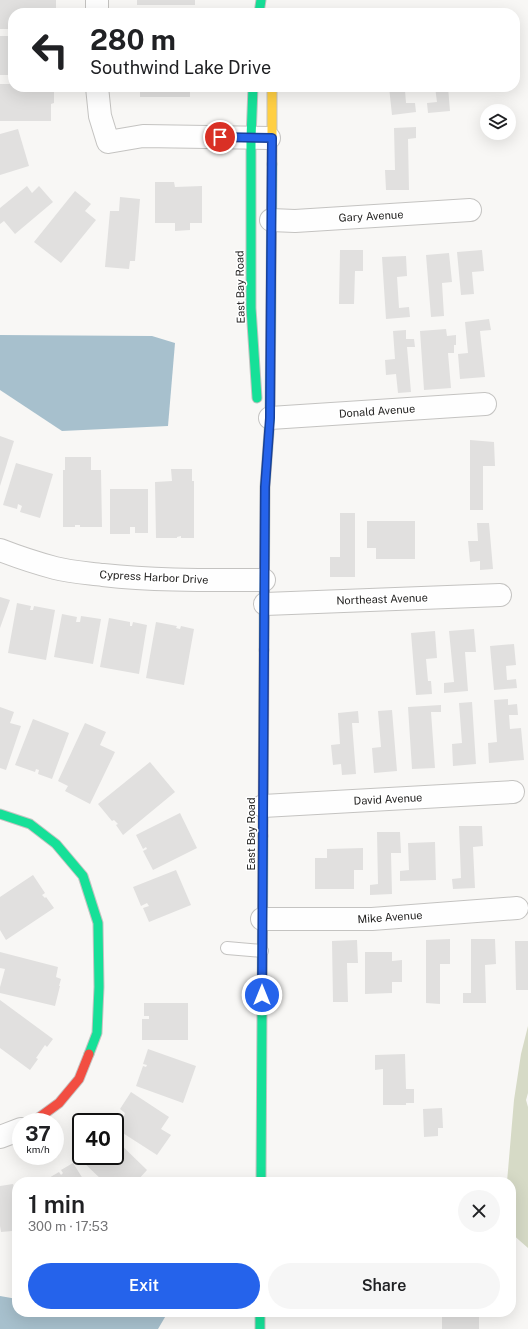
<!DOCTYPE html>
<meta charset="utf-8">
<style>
:root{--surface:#fff;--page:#f6f6f6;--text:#202124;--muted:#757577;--accent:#2563eb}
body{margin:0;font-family:"Public Sans",sans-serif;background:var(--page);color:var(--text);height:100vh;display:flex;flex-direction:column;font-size:15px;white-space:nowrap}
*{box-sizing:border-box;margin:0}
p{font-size:13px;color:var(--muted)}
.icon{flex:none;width:22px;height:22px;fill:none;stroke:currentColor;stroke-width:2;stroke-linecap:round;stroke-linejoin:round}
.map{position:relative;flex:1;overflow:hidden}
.panel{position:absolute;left:12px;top:1177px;width:504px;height:140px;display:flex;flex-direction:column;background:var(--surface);border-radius:16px;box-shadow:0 4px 16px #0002}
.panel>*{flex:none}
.top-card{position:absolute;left:8px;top:8px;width:512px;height:84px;border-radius:16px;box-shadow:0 4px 16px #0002;background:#fff;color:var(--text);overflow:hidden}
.tools{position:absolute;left:480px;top:104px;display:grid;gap:8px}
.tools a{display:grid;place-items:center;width:36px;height:36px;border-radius:50%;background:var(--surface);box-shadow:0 4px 16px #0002;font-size:20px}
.speed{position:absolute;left:12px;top:1113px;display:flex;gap:8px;font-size:20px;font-weight:700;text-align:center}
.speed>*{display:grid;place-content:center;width:52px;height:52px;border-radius:50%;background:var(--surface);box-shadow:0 4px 16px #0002;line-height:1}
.speed small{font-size:10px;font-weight:400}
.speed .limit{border:2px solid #111;border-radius:6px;background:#fff;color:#111}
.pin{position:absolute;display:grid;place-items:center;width:34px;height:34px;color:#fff;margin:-17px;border:2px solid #fff;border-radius:50%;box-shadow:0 1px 4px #0007}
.me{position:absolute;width:44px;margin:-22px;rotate:0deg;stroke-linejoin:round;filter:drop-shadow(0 0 3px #0008)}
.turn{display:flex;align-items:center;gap:14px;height:84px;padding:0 16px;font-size:18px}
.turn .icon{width:52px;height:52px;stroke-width:2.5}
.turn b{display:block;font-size:28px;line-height:34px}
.round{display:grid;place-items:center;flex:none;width:42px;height:42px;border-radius:21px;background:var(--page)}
.head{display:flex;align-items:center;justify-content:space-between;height:68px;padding:0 16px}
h1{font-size:24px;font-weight:600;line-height:30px}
.primary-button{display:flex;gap:8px;margin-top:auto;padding:8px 16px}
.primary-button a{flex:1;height:46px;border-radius:24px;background:var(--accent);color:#fff;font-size:16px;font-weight:600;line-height:46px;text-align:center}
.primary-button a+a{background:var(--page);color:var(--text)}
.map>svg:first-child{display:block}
.forest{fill:#d6dac6}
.water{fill:#a7c0cd}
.building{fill:#e1e0df}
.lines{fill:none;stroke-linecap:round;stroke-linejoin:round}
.lane-casing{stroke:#c4c3c1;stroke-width:14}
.street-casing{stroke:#c4c3c1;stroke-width:24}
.fast-casing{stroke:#c4c3c1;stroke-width:11}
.slow-casing{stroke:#c4c3c1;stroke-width:11}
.jam-casing{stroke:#c4c3c1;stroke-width:11}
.lane{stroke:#fefefe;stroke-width:12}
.street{stroke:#fefefe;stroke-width:22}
.fast{stroke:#16e098;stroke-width:9}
.slow{stroke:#ffcf43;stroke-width:9}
.jam{stroke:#f24e42;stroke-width:9}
.route-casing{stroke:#184099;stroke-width:10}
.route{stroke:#2563eb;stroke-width:7}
.labels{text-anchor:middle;stroke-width:3;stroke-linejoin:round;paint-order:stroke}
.street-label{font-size:11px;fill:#252423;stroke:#fff}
</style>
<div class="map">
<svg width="528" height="1329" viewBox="0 0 528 1329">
<rect width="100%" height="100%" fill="#f8f7f5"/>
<path class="forest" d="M528 1026V1093L526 1100 528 1107V1248L511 1233V1182H507L514 1100 521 1054Z"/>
<g class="water">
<path d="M0 335 152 336 175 343 168 426 62 431 0 390Z"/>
<path d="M0 1296 17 1299V1312H168L158 1329H0Z"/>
</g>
<g class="building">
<path d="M0 0H56V12L52 11V13H13V29H0Z"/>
<rect x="137" y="0" width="58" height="5"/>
<rect x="0" y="36" width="13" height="39"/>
<path d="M0 84H13V87H54V103L51 104V121H0Z"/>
<rect x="140" y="87" width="50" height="10"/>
<path d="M389 87H414V89L405 90 406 103H415L416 112 392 115Z"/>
<path d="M435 87H448L450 111 428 113 427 103 437 102Z"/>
<path d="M416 127V138L408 139 409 190H386L385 170H395L394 128Z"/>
<path d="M18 129 29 166 0 175V134Z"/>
<path d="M155 182H174L175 187 202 186V223H190V230L175 231V223H155Z"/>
<path d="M27 186 32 193 39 186 53 202 15 234 4 221 0 224V208Z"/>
<path d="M75 191 91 204 85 211 96 220 61 263 34 242Z"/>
<path d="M120 197 140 199 135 261H130L129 269 105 267 110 211H119Z"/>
<path d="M340 250H363V271H355L354 304H339Z"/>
<path d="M482 250 484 271 472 272 474 294 461 295 457 252Z"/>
<path d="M449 253 452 282 442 283 444 316 431 317 426 255Z"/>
<path d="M406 256 407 276 397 277 399 308 409 307 410 317 386 319 382 257Z"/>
<path d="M489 319 491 330 480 331 485 377 460 379 458 354 468 353 465 322Z"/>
<path d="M446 329 447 336 456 335V345H454V353H448L451 388 424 390 420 331Z"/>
<path d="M406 330V339H414L415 347H407L411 392 398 393 396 374 386 375 385 360 395 359 393 331Z"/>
<path d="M0 436 14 441 0 486Z"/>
<path d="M470 440 494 442 495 466H483V510H470Z"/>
<path d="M65 457H91V470H101L102 527H80V525H75V527H63V470H65Z"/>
<path d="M16 463 53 474 40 518 20 512 22 506 18 504 17 509 3 505Z"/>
<path d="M171 469H192V481H194V538H181V536L177 537V538H156L155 482 172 481Z"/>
<path d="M110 489H148V533H135V527H130V534H110Z"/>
<path d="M340 513H355V577H330V557H340Z"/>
<path d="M367 521H415V559H376V548H367Z"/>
<path d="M477 523H489L493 569 480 570V561L470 562 468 541H478Z"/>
<path d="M0 597 10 600 0 628Z"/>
<path d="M17 603 31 606 30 610H33L34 606 55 610 46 660 8 653Z"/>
<path d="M62 614 77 617 76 622H80L81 616 101 619 93 664 54 657Z"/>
<path d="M109 618 130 622V626H132L133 622 147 625 139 674 100 667Z"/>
<path d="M156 622 177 626 176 628 180 629 181 626 194 629 184 685 146 678Z"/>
<path d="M474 629 476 652H465L468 691 444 693V683L454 682 449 631Z"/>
<path d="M435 631 437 658 426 659 428 681H431L432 694 416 695 411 633Z"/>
<path d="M514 644 516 665 506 666 507 680 516 679 517 688 494 690 490 646Z"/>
<path d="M508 699V705L517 704 518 715H509L510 729 521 728 524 760 489 763 488 743 497 742 494 700Z"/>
<path d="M472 702 476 764 453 766 452 744 462 743 459 703Z"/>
<path d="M441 705V712H431L435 768 412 769 408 707Z"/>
<path d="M0 707 14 712 10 723 21 726 6 770 0 768Z"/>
<path d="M392 710 397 771 374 773 372 748 381 747 378 711Z"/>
<path d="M358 711 359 723H352L356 774 342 775 341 764 333 765 331 745 340 744 338 713Z"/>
<path d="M33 719 69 733 52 779 38 774 39 770 36 769 35 772 15 765Z"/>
<path d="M85 723 106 732 100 745 115 752 90 804 65 791 68 786 58 781Z"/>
<path d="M150 762 175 792 123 835 116 825 118 824 114 820 112 821 98 804Z"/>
<path d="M180 813 197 848 153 870 143 851 147 849 146 847 143 849 136 835Z"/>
<path d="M459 826H482L483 846 473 847 475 888 453 889 452 879 461 878Z"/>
<path d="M377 832H400L401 853H391L392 894 370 895V885L378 884Z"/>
<path d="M435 842 436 880 400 881V871L409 870 408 843Z"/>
<path d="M363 848V870H354V889H315V858H327V849Z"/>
<path d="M176 870 191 905 149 922 143 908 149 906 147 903 141 906 133 887Z"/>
<path d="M33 875 45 893 42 895 45 898 46 897 54 908 6 940 0 930V897Z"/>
<path d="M450 939V964H440V1004L426 1003V940Z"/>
<path d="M471 939H495L496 964 485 965 486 1003H463V993H471Z"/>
<path d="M357 940 358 963H347L348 1002H333L332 941Z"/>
<path d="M515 941H528V990H516Z"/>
<path d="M0 952 58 967 56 977 61 979 59 986H60L55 1006 0 993V987L5 969 0 968Z"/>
<path d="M365 952H392V961L402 960V982H392V993L365 994Z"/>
<path d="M0 1000 53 1039 47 1047 45 1045 36 1058 38 1059 30 1070 0 1048Z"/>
<path d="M144 1003H188V1040H142V1019H149V1016H144Z"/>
<path d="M148 1049 196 1066 183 1103 136 1086 143 1066 146 1067 147 1065 143 1064Z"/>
<path d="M405 1054 406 1089H414V1103H406V1105H383V1069L375 1070V1055Z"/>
<path d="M131 1092 169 1117 161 1129 171 1135 157 1155 115 1128V1122H113L119 1113 124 1116 125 1113 120 1109Z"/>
<path d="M442 1108 443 1128H438V1136L424 1137 423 1109Z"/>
<path d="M115 1139 147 1170 136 1182H104L79 1158 81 1156H115Z"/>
<path d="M73 1163 85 1182H42L59 1172 61 1175 63 1173 61 1170Z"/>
<path d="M13 1184 15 1191H17V1242H14L12 1231 1 1232 0 1226V1186Z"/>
<rect x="442" y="1315" width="37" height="14"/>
</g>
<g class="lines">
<defs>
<path id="lane" d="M227 948 262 951"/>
<g id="street">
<path d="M97 13V0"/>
<path d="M97 87 100 116 108 142 143 136 269 138"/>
<path d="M271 220 295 221 470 210"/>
<path d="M270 418 485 404"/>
<path d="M0 550C18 557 36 563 55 568 70 572 87 573 103 575 157 581 211 580 264 580"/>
<path d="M265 604 500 595"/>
<path d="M263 806 513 792"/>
<path d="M262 919H372L517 908"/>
<path d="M0 1137 21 1129"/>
</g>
<g id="fast">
<path d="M259 13 261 0"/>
<path d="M253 87 251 138V308L257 398"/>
<path d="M264 650 265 487 270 418 272 164"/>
<path d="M0 814 30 824 56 844 83 876 98 923 99 987 97 1033 89 1054"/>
<path d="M261 1182 263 836"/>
<path d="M260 1312V1329"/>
</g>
<path id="slow" d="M272 164V87"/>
<g id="jam">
<path d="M263 836 264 650"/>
<path d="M33 1122 59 1103 79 1079 89 1054"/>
</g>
</defs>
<use href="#lane" class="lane-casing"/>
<use href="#street" class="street-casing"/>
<use href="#fast" class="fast-casing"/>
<use href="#slow" class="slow-casing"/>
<use href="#jam" class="jam-casing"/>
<use href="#lane" class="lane"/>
<use href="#street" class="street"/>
<use href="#fast" class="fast"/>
<use href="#slow" class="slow"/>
<use href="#jam" class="jam"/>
</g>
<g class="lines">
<defs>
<path id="route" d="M220 137 272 138 270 418 265 487 262 995"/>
</defs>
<use href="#route" class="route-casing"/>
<use href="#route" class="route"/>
</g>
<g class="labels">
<g class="street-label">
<text transform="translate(371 216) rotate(-3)" y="4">Gary Avenue</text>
<text transform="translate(240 287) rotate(-91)" y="4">East Bay Road</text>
<text transform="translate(377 411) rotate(-4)" y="4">Donald Avenue</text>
<text transform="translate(154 577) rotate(3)" y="4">Cypress Harbor Drive</text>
<text transform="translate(382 599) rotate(-2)" y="4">Northeast Avenue</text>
<text transform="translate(388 799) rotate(-3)" y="4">David Avenue</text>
<text transform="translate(251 834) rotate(-90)" y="4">East Bay Road</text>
<text transform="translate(390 917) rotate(-4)" y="4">Mike Avenue</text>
</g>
</g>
</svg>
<div class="tools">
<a><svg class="icon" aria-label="layers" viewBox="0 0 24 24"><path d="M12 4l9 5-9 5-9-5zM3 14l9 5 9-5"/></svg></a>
</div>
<div class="speed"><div>37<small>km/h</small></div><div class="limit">40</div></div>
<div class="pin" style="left:220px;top:137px;background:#d93025"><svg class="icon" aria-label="arrive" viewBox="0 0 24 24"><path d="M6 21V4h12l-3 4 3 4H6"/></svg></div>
<svg class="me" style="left:262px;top:995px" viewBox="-20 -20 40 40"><circle r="17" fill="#2563eb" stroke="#fff" stroke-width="3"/><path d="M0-11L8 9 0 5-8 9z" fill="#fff"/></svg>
<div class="top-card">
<div class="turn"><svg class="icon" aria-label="left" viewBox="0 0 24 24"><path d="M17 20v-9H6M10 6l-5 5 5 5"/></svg><div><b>280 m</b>Southwind Lake Drive</div></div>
</div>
<section class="panel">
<div class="head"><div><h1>1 min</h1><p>300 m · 17:53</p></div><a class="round"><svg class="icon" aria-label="close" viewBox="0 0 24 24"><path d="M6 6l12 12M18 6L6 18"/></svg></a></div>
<div class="primary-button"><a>Exit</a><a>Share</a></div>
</section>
</div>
